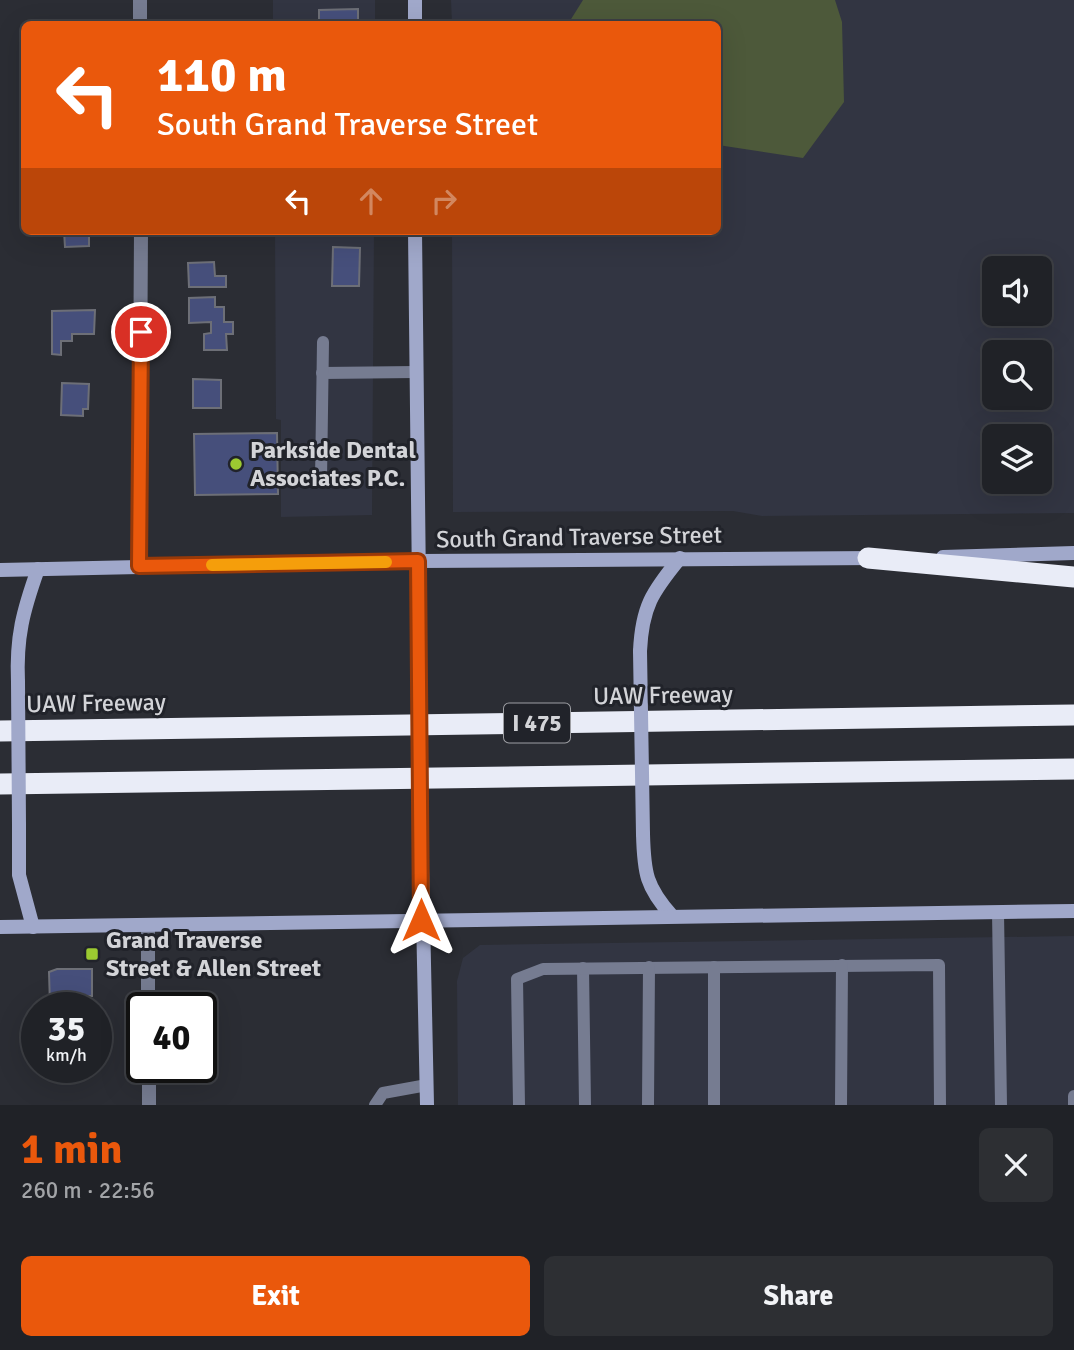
<!DOCTYPE html>
<meta charset="utf-8">
<style>
:root{--surface:#202227;--page:#2d2f33;--text:#f1f3f6;--muted:#a2a4a7;--line:#3d3f44;--accent:#ea580c}
body{margin:0;font-family:Signika,sans-serif;background:var(--page);color:var(--text);height:100vh;display:flex;flex-direction:column;font-size:26px;white-space:nowrap}
*{box-sizing:border-box;margin:0}
p{font-size:23px;color:var(--muted)}
.icon{flex:none;width:38px;height:38px;fill:none;stroke:currentColor;stroke-width:2;stroke-linecap:round;stroke-linejoin:round}
.map{position:relative;height:1105px;overflow:hidden}
.side{display:flex;flex-direction:column;background:var(--surface);flex:1}
.side>*{flex:none}
.banner{position:absolute;left:21px;top:21px;width:700px;height:214px;border-radius:10px;box-shadow:0 7px 28px #0002,0 0 0 2px var(--line);background:#ea580c;color:#fff;overflow:hidden}
.buttons{position:absolute;left:982px;top:256px;display:grid;gap:14px}
.buttons a{display:grid;place-items:center;width:70px;height:70px;border-radius:10px;background:var(--surface);box-shadow:0 7px 28px #0002,0 0 0 2px var(--line);font-size:35px}
.speed{position:absolute;left:21px;top:992px;display:flex;gap:14px;font-size:35px;font-weight:700;text-align:center}
.speed>*{display:grid;place-content:center;width:91px;height:91px;border-radius:50%;background:var(--surface);box-shadow:0 7px 28px #0002,0 0 0 2px var(--line);line-height:1}
.speed small{font-size:18px;font-weight:400}
.speed .limit{border:4px solid #111;border-radius:10px;background:#fff;color:#111}
.pin{position:absolute;display:grid;place-items:center;width:60px;height:60px;color:#fff;margin:-30px;border:4px solid #fff;border-radius:50%;box-shadow:0 2px 7px #0007}
.me{position:absolute;width:77px;margin:-38px;rotate:0deg;stroke-linejoin:round;filter:drop-shadow(0 0 5px #0008)}
.turn{display:flex;align-items:center;gap:24px;height:147px;padding:0 21px;font-size:32px}
.turn .icon{width:91px;height:91px;stroke-width:2.5}
.turn b{display:block;font-size:49px;line-height:60px}
.lanes{display:flex;align-items:center;height:66px;padding:0 21px;background:#0003;justify-content:center;gap:35px;direction:ltr}
.lanes .off{opacity:.35}
.round{display:grid;place-items:center;flex:none;width:74px;height:74px;border-radius:10px;background:var(--page)}
.headline{display:flex;align-items:center;justify-content:space-between;height:119px;padding:0 21px}
h1{font-size:42px;font-weight:700;line-height:52px;color:var(--accent)}
.cta{display:flex;gap:14px;margin-top:auto;padding:14px 21px}
.cta a{flex:1;height:80px;border-radius:10px;background:var(--accent);color:#fff;font-size:28px;font-weight:700;line-height:80px;text-align:center}
.cta a+a{background:var(--page);color:var(--text)}
.map>svg:first-child{display:block}
.built{fill:#323542;fill-rule:evenodd}
.green{fill:#4d593a}
.building{fill:#464f7b;stroke:#6d6f77;stroke-width:2}
.lines{fill:none;stroke-linecap:round;stroke-linejoin:round}
.lane{stroke:#767c91;stroke-width:12}
.street{stroke:#767c91;stroke-width:14}
.secondary{stroke:#a0a8ca;stroke-width:14}
.highway{stroke:#e9ecf7;stroke-width:21}
.secondary-bridge{stroke:#a0a8ca;stroke-width:14}
.route-casing{stroke:#983908;stroke-width:18}
.route{stroke:#ea580c;stroke-width:12}
.slow{stroke:#f59e0b;stroke-width:12}
.poi-dot{fill:#9cca31;stroke:#21232a;stroke-width:2.5}
.labels{text-anchor:middle;stroke-width:6;stroke-linejoin:round;paint-order:stroke}
.shield{fill:#21232a;stroke:#9e9fa4;stroke-width:2}
.shield-label{font-size:23px;font-weight:bold;fill:#d3d4d8}
.poi-label{font-size:24px;font-weight:bold;fill:#d3d4d8;stroke:#21232a;text-anchor:start}
.street-label{font-size:24px;fill:#d3d4d8;stroke:#21232a}
</style>
<div class="map">
<svg width="1074" height="1105" viewBox="0 0 1074 1105">
<rect width="100%" height="100%" fill="#2b2d34"/>
<g class="built">
<rect x="273" y="0" width="102" height="24"/>
<path d="M451 0H1074V513L762 516 733 511 453 512 452 231H718V24H452ZM994 268H1040V313H994ZM994 352H1040V397H994ZM994 436H1040V481H994Z"/>
<path d="M275 231H374L372 515 281 517V420L276 419Z"/>
<path d="M1074 936V1105H458L457 981 463 958 480 945Z"/>
</g>
<path class="green" d="M583 0H835L842 22 844 102 803 158 718 145V24H568Z"/>
<g class="building">
<path d="M358 9V24H319V10Z"/>
<path d="M64 231H89V246L65 247Z"/>
<path d="M333 247 360 248 359 286H332Z"/>
<path d="M214 262 215 276H226V287H189L188 263Z"/>
<path d="M215 297V307H224V322H233V334H226L227 350H204V334L211 333V322L189 323V298Z"/>
<path d="M95 310 94 334H72V341H61V355L52 354V311Z"/>
<path d="M193 379 221 380V408H193Z"/>
<path d="M62 383 89 384 88 409H83V416L61 415Z"/>
<path d="M277 433 278 494 195 495 194 434Z"/>
<path d="M57 969H92V996H72V1004L50 1005 49 972Z"/>
</g>
<g class="lines">
<g class="lane">
<path d="M322 373 416 372"/>
<path d="M321 480 323 342"/>
<path d="M998 912 1001 1105"/>
<path d="M583 968 585 1105"/>
<path d="M375 1105 383 1093 427 1085"/>
<path d="M519 1105 517 979 543 969 939 965 940 1105"/>
<path d="M648 1105 649 967"/>
<path d="M714 1105V967"/>
<path d="M841 1105 842 965"/>
<path d="M1074 1105V1096"/>
</g>
<g class="street">
<path d="M140 0V24"/>
<path d="M139 566 141 231"/>
<path d="M148 926V1008"/>
<path d="M149 1068V1105"/>
</g>
<g class="secondary">
<path d="M415 0V24"/>
<path d="M415 231 420 676"/>
<path d="M943 557 1074 553"/>
<path d="M0 570 418 561 877 558"/>
<path d="M640 651C642 607 652 592 680 558"/>
<path d="M18 682C16 637 23 611 38 569"/>
<path d="M421 821 427 1105"/>
<path d="M19 825V875L33 927"/>
<path d="M643 834C644 873 646 887 672 916"/>
<path d="M0 927 1074 911"/>
</g>
<g class="highway">
<path d="M868 558 1074 577"/>
<path d="M0 731 1074 715"/>
<path d="M0 784 1074 769"/>
</g>
<g class="secondary-bridge">
<path d="M640 651 643 834"/>
<path d="M420 676 421 821"/>
<path d="M18 682 19 825"/>
</g>
</g>
<g class="lines">
<defs>
<path id="route" d="M141 332 139 566 418 561 421 920"/>
</defs>
<use href="#route" class="route-casing"/>
<use href="#route" class="route"/>
<path class="slow" d="M212 565 386 562"/>
</g>
<g class="poi-dot">
<circle cx="236" cy="464" r="7"/>
<rect x="85" y="947" width="14" height="14" rx="3.5"/>
</g>
<g class="labels">
<rect class="shield" x="504" y="703.5" width="66" height="39" rx="5"/>
<g class="shield-label">
<text x="537" y="731">I 475</text>
</g>
<g class="poi-label">
<text x="250" y="458">Parkside Dental<tspan x="250" dy="28">Associates P.C.</tspan></text>
<text x="106" y="948">Grand Traverse<tspan x="106" dy="28">Street &amp; Allen Street</tspan></text>
</g>
<g class="street-label">
<text transform="translate(579 537) rotate(-1)" y="8">South Grand Traverse Street</text>
<text transform="translate(663 695) rotate(-1)" y="8">UAW Freeway</text>
<text transform="translate(96 703) rotate(-1)" y="8">UAW Freeway</text>
</g>
</g>
</svg>
<div class="buttons">
<a><svg class="icon" aria-label="sound" viewBox="0 0 24 24"><path d="M4 9h4l5-4v14l-5-4H4zM17 9q2 3 0 6"/></svg></a>
<a><svg class="icon" aria-label="search" viewBox="0 0 24 24"><circle cx="10" cy="10" r="6"/><path d="M15 15l6 6"/></svg></a>
<a><svg class="icon" aria-label="layers" viewBox="0 0 24 24"><path d="M12 4l9 5-9 5-9-5zM3 14l9 5 9-5"/></svg></a>
</div>
<div class="speed"><div>35<small>km/h</small></div><div class="limit">40</div></div>
<div class="pin" style="left:141px;top:332px;background:#d93025"><svg class="icon" aria-label="arrive" viewBox="0 0 24 24"><path d="M6 21V4h12l-3 4 3 4H6"/></svg></div>
<svg class="me" style="left:421px;top:920px" viewBox="-20 -20 40 40"><path d="M0-17L14 15 0 8-14 15z" fill="#ea580c" stroke="#fff" stroke-width="4"/></svg>
<div class="banner">
<div class="turn"><svg class="icon" aria-label="left" viewBox="0 0 24 24"><path d="M17 20v-9H6M10 6l-5 5 5 5"/></svg><div><b>110 m</b>South Grand Traverse Street</div></div>
<div class="lanes"><svg class="icon" aria-label="left" viewBox="0 0 24 24"><path d="M17 20v-9H6M10 6l-5 5 5 5"/></svg><svg class="icon off" aria-label="ahead" viewBox="0 0 24 24"><path d="M12 20V5M6 11l6-6 6 6"/></svg><svg class="icon off" aria-label="right" viewBox="0 0 24 24"><path d="M7 20v-9h11M14 6l5 5-5 5"/></svg></div>
</div>
</div>
<section class="side">
<div class="headline"><div><h1>1 min</h1><p>260 m · 22:56</p></div><a class="round"><svg class="icon" aria-label="close" viewBox="0 0 24 24"><path d="M6 6l12 12M18 6L6 18"/></svg></a></div>
<div class="cta"><a>Exit</a><a>Share</a></div>
</section>
